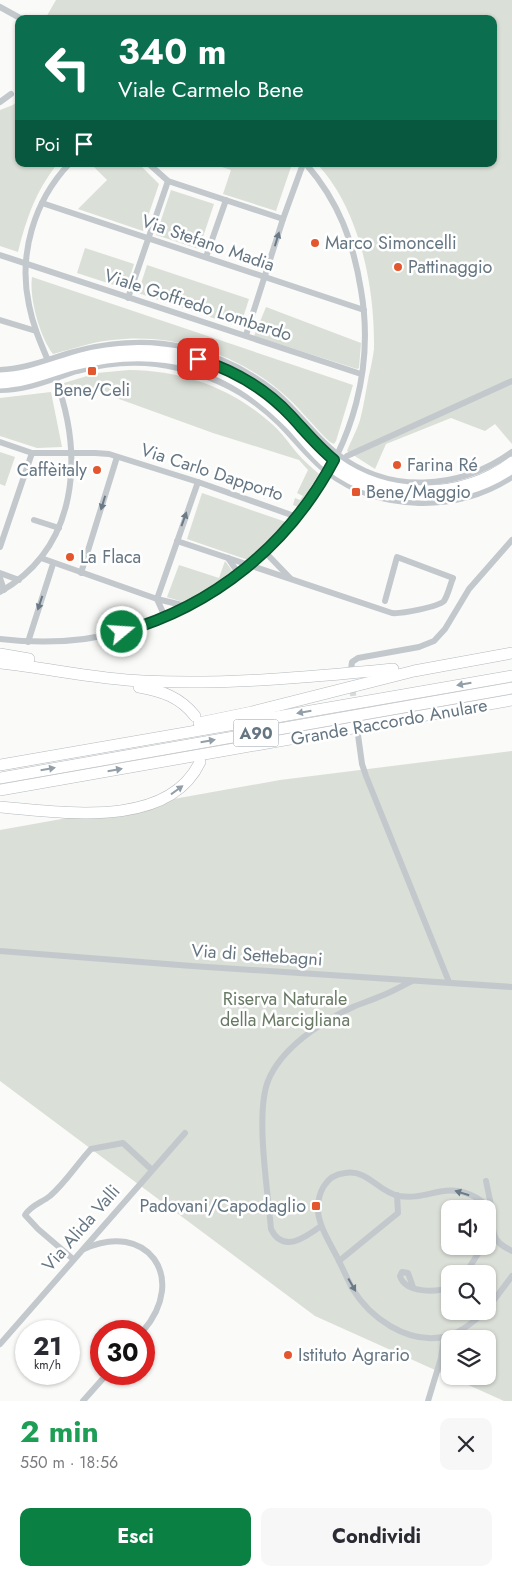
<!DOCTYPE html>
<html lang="it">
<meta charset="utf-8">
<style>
:root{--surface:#fff;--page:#f7f7f7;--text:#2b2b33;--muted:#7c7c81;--accent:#0b8043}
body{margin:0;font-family:Jost,sans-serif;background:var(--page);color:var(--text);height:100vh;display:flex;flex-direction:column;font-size:19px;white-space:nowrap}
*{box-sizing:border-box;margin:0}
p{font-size:16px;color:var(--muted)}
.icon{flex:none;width:28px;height:28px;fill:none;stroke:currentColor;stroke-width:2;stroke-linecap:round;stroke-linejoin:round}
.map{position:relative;height:1401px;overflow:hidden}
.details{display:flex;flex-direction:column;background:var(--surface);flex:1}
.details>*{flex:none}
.guide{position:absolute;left:15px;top:15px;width:482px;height:152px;border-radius:10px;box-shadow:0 1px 4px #0004;background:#0b6e4f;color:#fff;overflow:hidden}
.tools{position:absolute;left:441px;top:1200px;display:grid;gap:10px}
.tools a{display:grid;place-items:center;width:55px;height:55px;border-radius:10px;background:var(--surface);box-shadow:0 1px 4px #0004;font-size:25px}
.speed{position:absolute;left:15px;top:1320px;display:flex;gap:10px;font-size:25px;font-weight:700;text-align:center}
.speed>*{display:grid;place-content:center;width:65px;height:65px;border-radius:50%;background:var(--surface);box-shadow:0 1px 4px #0004;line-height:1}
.speed small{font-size:12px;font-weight:400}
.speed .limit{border:8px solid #d22;background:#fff;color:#111}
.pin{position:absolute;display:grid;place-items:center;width:42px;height:42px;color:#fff;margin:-21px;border-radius:10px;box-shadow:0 2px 8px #0006}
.me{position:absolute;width:55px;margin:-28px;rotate:72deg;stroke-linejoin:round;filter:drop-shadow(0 0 4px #0008)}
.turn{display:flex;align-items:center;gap:18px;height:105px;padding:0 20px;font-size:22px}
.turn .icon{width:65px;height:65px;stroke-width:2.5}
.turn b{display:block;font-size:35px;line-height:42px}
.then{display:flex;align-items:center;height:48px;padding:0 20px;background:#0003;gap:10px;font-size:19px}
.round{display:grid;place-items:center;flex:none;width:52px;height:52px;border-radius:10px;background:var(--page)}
.headline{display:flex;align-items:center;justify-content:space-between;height:85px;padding:0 20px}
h1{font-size:30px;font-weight:700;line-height:38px;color:#1e9e55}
.button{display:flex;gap:10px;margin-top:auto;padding:10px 20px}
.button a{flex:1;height:58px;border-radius:10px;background:var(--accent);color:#fff;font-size:20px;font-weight:700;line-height:58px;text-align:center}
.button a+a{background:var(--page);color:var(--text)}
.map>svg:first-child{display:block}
.green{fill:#dadfd7;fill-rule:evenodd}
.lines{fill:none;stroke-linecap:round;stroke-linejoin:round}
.street-tunnel{stroke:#d5d9db;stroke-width:6;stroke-dasharray:6 3;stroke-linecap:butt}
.secondary-casing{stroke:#b3babf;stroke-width:10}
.highway-casing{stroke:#b4b9bd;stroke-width:12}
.street{stroke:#c3c8cc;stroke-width:6}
.secondary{stroke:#fff;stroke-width:9}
.highway{stroke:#fff;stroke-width:11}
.oneway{fill:#6a7a87}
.oneway2{fill:#939fa8}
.route-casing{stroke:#07532c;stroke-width:12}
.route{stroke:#0b8043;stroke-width:9}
.poi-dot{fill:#e4572e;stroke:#fff;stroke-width:2}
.labels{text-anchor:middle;stroke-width:5;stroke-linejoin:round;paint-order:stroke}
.shield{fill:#fff;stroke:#939fa8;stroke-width:1}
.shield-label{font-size:16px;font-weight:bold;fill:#657683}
.street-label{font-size:18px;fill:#657683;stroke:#fff}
.poi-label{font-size:18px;fill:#657683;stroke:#fff;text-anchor:start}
.park-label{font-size:18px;fill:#687a64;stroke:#fff}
</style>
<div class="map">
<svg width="512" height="1401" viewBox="0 0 512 1401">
<rect width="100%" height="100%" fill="#fafaf8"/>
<g class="green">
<path d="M56 0H512V444L495 424 485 431 451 418 386 444 375 469 347 451C351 441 357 430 360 420 364 405 366 390 369 375 371 367 373 357 374 349 375 288 360 209 317 164H494V19H45Z"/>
<path d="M19 100V164H57C35 193 27 217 18 252L0 246V110L13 105Z"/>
<path d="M91 164H139L159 184 143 231 78 209 107 180Z"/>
<path d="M213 164H292L276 211 223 194 231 170Z"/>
<path d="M171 190 214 204 199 249 156 235Z"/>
<path d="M85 248 134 264 126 289 77 273Z"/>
<path d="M147 265 249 299 240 327 138 293Z"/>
<path d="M32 277 353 385 336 441 334 444 330 442C315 428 303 412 288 398 242 355 174 332 112 340 91 342 73 349 53 354 40 337 29 298 32 277Z"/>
<path d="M266 307 361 343 359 368 357 369 254 336Z"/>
<path d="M129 370C184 371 230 387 272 424 281 432 289 443 297 453 303 460 311 467 319 474L298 507 293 505 295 498 300 500 303 496 297 493 308 470 299 460 213 433 97 391 68 398 64 383 97 373Z"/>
<path d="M51 392 62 447 37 448 0 436V398Z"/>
<path d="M0 452 15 457 5 486 0 484Z"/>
<path d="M202 493 286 522 269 542 248 560 187 539Z"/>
<path d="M225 561 234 573 186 603 167 597 179 565 219 578Z"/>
<path d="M512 751V1401H504L315 1316 0 1081V830L280 780ZM450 1209H488V1246H450ZM450 1274H488V1311H450ZM450 1339H488V1376H450Z"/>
</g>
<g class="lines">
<path class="street-tunnel" d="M351 672 354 704"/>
<defs>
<g id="secondary">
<path d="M0 377C29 376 53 365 81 357 114 348 152 347 186 355 225 365 262 385 290 414 305 430 317 448 335 461 387 499 460 500 512 461"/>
<path d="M0 384C26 383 48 373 73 366 113 355 153 353 193 364 231 374 264 398 291 426 304 440 315 455 330 467 382 506 459 505 512 469"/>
</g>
<g id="highway">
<path d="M0 654 29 659"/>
<path d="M0 663C48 668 95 679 143 681 225 685 311 677 393 669"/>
<path d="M139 687C162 691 180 697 195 716"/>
<path d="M199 723 252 712 414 671 512 653"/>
<path d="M0 765 512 676"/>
<path d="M0 778 512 688"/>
<path d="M0 790 512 700"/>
<path d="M0 807C61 812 168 830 200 762"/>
</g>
</defs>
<use href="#secondary" class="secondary-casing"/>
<use href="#highway" class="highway-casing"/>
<g class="street">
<path d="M0 7 20 18"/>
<path d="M0 102 11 94"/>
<path d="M149 164 168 181 283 219"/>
<path d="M42 203 364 310"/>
<path d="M0 255 361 374"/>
<path d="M206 257 226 200"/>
<path d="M128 298 168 181"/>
<path d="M0 320 36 331"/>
<path d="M246 335 283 219 303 164"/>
<path d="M49 363C41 344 33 326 29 305 18 255 34 201 69 164"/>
<path d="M0 370C25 369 46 360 70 353 105 343 146 339 182 347 216 355 247 370 274 391 297 410 313 435 336 453 388 495 459 490 512 452"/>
<path d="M0 390C28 390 51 379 77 371 109 362 145 360 178 368 217 377 251 395 279 423 295 439 309 458 327 472 380 512 457 513 512 477"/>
<path d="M0 442 32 453H95L109 454 198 482 297 517"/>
<path d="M347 456 512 381"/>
<path d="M34 520 59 528"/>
<path d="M177 541 392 613C401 614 438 607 444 601 448 595 450 585 453 578L397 557 385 601"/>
<path d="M0 547 32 453"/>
<path d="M265 552 290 578"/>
<path d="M41 558 157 599 186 606"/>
<path d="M228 558 239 574"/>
<path d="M0 573 19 580"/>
<path d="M81 573 117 457"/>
<path d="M0 578 4 590"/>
<path d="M0 592C79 547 84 455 55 377"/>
<path d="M157 599 198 482"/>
<path d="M157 599 165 617"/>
<path d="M0 639C42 644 86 642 127 630 272 587 388 446 361 290 353 241 339 202 306 164"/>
<path d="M28 642 53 564"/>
<path d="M351 669 352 662 358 658 419 647 434 641 445 629 469 589 512 540"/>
<path d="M358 735 362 764 366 776 449 982"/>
<path d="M0 951 192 966 512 987"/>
<path d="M486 1181 491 1205 489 1208"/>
<path d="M321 1226C306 1237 283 1254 271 1229 268 1192 255 1114 268 1081 281 1048 321 1022 353 1007 362 1003 372 1000 381 996 392 992 402 986 412 981"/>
<path d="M84 1249C146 1220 189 1277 143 1331"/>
<path d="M73 1259 38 1229 25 1215C31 1205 41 1203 50 1196 66 1182 77 1164 91 1149L123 1143 152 1170"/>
<path d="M339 1261 398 1213 397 1195"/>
<path d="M465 1274 483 1246"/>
<path d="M413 1287 408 1273 402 1272 400 1276C405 1293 436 1293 450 1287"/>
<path d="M488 1308 512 1276"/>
<path d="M485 1311C474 1322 458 1334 443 1337 407 1344 370 1318 352 1288 347 1278 342 1267 337 1257 330 1243 320 1228 318 1212 317 1194 325 1175 345 1173 368 1169 378 1192 399 1196 429 1201 444 1180 477 1198 496 1209 489 1220 495 1237 498 1244 506 1248 512 1251"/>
<path d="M0 1344 185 1133"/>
<path d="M83 1401 107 1374"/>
<path d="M428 1401 441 1358 444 1337"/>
</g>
<use href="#secondary" class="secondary"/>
<use href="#highway" class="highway"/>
</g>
<defs><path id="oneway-solid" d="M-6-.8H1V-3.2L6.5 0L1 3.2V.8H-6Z" transform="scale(1.25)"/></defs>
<g class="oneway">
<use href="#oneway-solid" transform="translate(277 239) rotate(-73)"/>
<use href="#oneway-solid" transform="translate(103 503) rotate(107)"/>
<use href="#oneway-solid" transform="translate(184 519) rotate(-70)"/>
<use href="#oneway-solid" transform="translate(40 603) rotate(108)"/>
<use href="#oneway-solid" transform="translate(462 1193) rotate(-163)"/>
<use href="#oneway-solid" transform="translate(352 1285) rotate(60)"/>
</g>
<g class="oneway2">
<use href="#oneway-solid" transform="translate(464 684) rotate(170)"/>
<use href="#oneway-solid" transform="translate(304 712) rotate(170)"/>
<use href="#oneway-solid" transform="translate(208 741) rotate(-10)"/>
<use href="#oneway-solid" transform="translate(48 769) rotate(-10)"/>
<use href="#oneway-solid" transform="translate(115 770) rotate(-10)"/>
<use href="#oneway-solid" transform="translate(177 790) rotate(-36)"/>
</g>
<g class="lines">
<defs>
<path id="route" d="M122 632C214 606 289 545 334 460 318 447 305 431 291 416 266 389 233 370 198 359"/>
</defs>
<use href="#route" class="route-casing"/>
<use href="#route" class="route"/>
</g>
<g class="poi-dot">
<circle cx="315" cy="243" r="5"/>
<circle cx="398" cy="267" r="5"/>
<rect x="87" y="366" width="10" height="10" rx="2.5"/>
<circle cx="397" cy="465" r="5"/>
<circle cx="97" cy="470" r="5"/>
<rect x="351" y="487" width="10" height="10" rx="2.5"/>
<circle cx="70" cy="557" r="5"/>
<rect x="311" y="1201" width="10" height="10" rx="2.5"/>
<circle cx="288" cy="1355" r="5"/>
</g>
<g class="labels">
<rect class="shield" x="233.5" y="719.5" width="45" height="27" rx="4"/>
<g class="shield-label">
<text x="256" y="739">A90</text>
</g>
<g class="street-label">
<text transform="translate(208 243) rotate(19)" y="6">Via Stefano Madia</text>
<text transform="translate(198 305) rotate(18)" y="6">Viale Goffredo Lombardo</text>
<text transform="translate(212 472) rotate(18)" y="6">Via Carlo Dapporto</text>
<text transform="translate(389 722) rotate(-10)" y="6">Grande Raccordo Anulare</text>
<text transform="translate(257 955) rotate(4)" y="6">Via di Settebagni</text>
<text transform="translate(81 1228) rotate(-49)" y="6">Via Alida Valli</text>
</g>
<g class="poi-label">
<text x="325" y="249">Marco Simoncelli</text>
<text x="408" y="273">Pattinaggio</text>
<text x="92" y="396" text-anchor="middle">Bene/Celi</text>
<text x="407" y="471">Farina Ré</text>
<text x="87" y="476" text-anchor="end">Caffèitaly</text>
<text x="366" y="498">Bene/Maggio</text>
<text x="80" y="563">La Flaca</text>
<text x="306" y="1212" text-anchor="end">Padovani/Capodaglio</text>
<text x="298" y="1361">Istituto Agrario</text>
</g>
<g class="park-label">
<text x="285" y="1005">Riserva Naturale<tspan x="285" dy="21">della Marcigliana</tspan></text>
</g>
</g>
</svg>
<div class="tools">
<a><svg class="icon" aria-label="sound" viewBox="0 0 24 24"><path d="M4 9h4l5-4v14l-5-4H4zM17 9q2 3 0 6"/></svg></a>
<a><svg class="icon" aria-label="search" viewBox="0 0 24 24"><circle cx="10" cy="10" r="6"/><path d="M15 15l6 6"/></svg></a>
<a><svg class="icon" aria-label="layers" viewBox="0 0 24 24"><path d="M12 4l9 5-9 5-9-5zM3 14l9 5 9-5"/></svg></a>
</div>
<div class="speed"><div>21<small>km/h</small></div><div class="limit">30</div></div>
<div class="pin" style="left:198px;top:359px;background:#d93025"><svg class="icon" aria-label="arrive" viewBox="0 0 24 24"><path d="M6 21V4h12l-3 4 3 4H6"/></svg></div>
<svg class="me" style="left:122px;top:632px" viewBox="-20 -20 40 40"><circle r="17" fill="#0b8043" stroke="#fff" stroke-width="3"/><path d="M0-11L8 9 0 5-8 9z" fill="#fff"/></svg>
<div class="guide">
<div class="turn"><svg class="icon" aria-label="left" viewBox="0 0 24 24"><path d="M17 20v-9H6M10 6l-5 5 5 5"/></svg><div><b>340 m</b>Viale Carmelo Bene</div></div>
<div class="then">Poi<svg class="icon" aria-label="arrive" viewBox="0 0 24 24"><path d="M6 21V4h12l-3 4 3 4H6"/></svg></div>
</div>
</div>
<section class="details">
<div class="headline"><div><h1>2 min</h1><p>550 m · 18:56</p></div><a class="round"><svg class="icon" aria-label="close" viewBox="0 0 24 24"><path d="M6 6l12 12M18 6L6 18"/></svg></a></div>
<div class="button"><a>Esci</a><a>Condividi</a></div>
</section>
